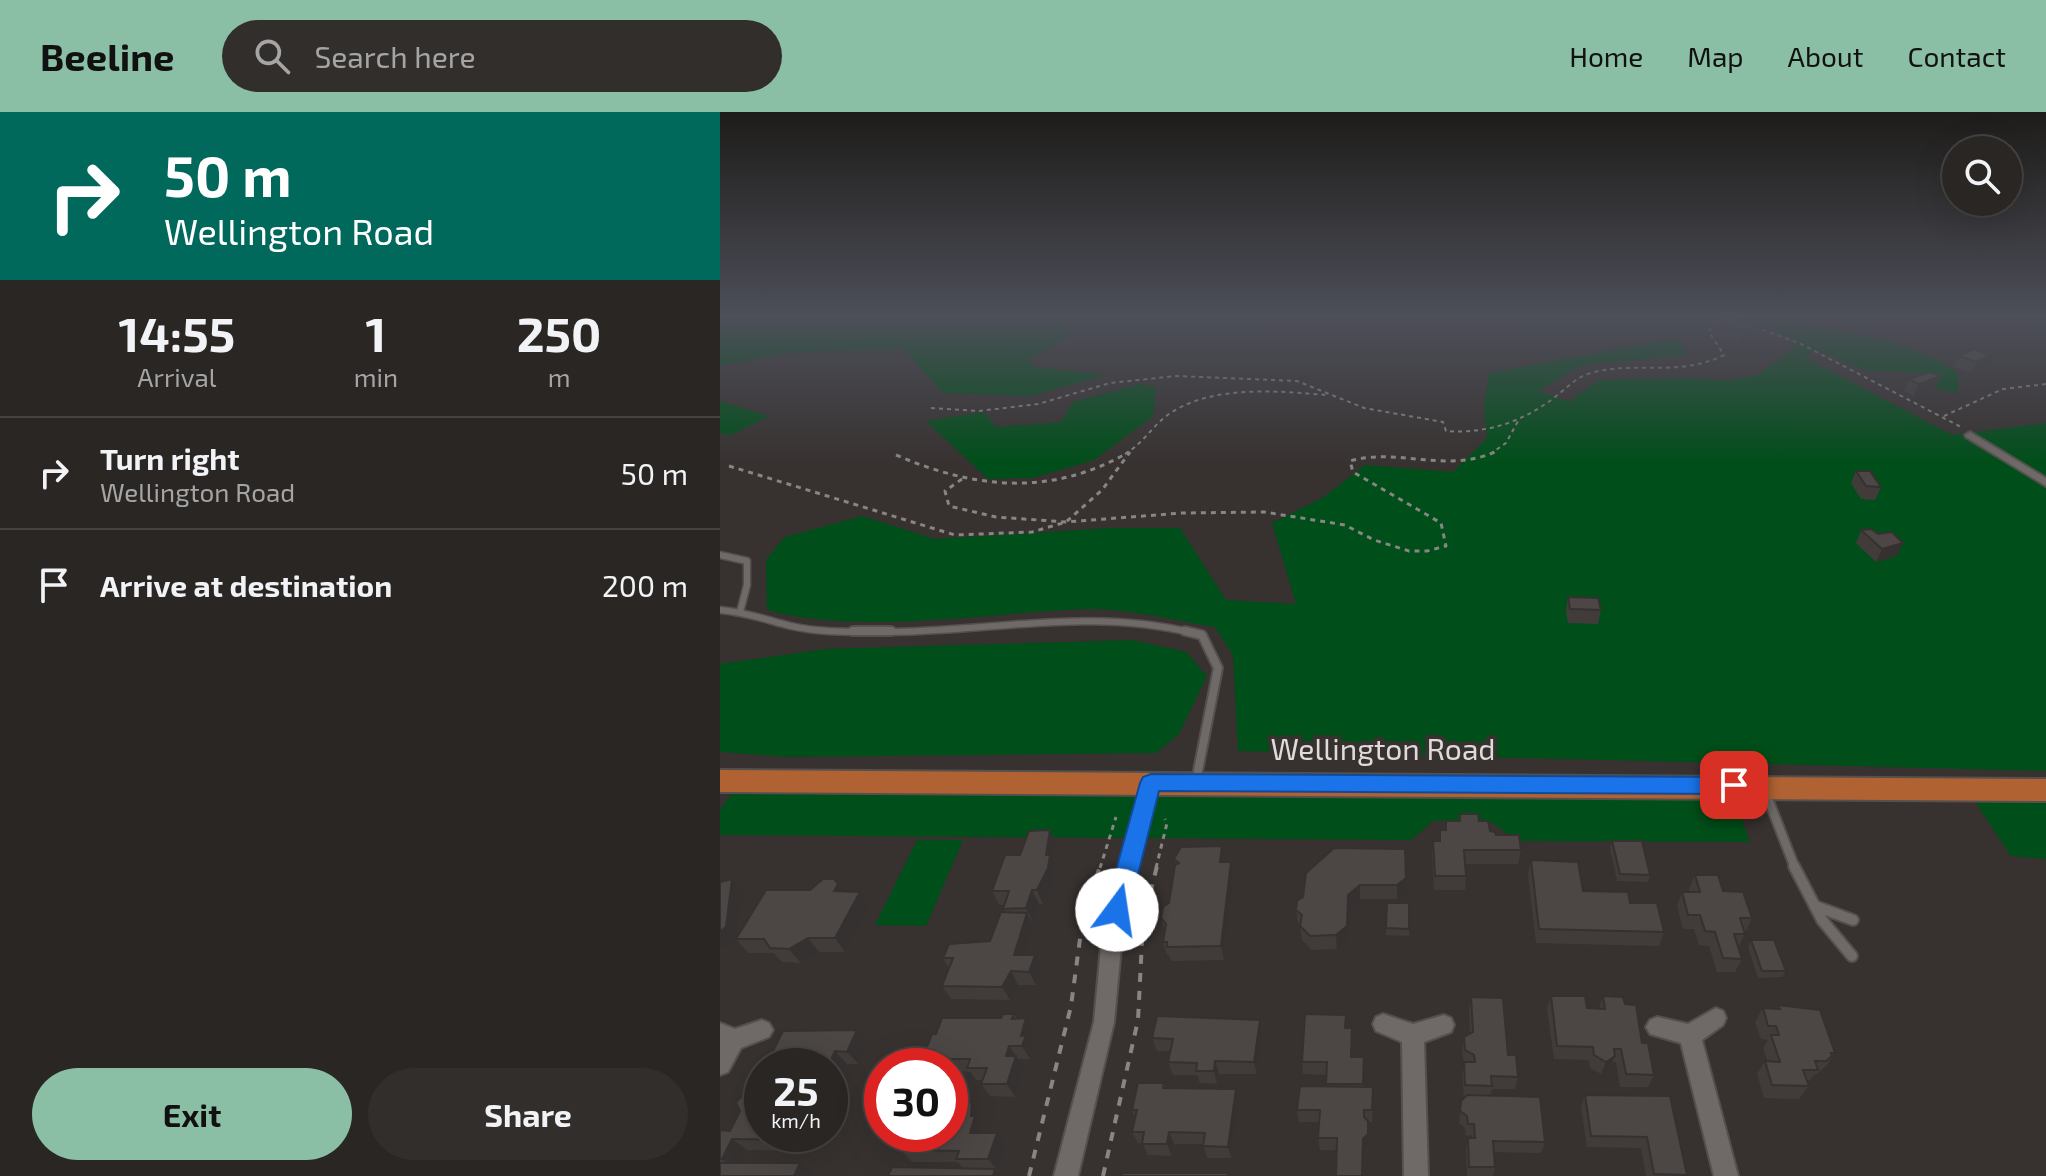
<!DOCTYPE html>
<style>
:root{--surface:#292624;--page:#312e2c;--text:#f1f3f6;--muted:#a5a5a6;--line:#454341;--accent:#8abfa5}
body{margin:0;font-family:"Exo 2",sans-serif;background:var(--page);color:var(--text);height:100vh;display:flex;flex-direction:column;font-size:30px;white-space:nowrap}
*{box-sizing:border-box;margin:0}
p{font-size:26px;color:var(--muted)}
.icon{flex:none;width:44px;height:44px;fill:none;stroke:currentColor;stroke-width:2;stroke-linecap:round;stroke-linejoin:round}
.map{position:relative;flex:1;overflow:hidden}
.panel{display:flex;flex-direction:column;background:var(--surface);width:720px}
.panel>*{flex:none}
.top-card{background:#00695c;color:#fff;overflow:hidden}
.controls{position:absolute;left:1222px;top:24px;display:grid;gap:16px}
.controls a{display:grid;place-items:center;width:80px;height:80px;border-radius:50%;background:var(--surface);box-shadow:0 8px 32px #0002,0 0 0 2px var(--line);font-size:40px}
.speed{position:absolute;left:24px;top:936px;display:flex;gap:16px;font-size:40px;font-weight:700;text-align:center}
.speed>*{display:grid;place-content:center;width:104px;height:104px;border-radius:50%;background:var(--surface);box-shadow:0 8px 32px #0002,0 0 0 2px var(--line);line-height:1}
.speed small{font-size:20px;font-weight:400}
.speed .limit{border:12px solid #d22;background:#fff;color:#111}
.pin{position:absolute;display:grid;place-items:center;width:68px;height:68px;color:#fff;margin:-34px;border-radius:16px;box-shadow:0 4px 12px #0006}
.me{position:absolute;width:88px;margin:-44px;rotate:14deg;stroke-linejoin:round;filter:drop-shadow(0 0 6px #0008)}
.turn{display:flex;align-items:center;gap:28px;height:168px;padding:0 32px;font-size:36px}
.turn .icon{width:104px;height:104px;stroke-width:2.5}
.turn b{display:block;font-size:56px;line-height:68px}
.eta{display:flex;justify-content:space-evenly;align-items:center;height:136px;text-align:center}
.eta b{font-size:48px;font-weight:700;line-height:56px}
.action{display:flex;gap:16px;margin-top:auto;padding:16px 32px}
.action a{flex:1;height:92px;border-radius:48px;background:var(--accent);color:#111;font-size:32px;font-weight:700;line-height:92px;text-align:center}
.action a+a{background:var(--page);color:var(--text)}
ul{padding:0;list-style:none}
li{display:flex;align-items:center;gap:24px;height:112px;padding:0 32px;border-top:2px solid var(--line)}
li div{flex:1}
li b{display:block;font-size:30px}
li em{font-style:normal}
header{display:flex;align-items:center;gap:48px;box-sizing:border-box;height:112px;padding:0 40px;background:var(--accent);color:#111}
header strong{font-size:38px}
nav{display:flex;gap:44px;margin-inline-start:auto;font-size:28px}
.search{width:560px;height:72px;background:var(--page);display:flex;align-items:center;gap:20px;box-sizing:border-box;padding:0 28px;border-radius:44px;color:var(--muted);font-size:30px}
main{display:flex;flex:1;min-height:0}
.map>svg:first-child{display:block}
.green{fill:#004e19}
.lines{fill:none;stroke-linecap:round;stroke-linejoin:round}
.lane-far2-casing{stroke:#54504e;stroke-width:9}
.lane-far1-casing{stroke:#54504e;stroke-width:12}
.lane-casing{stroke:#54504e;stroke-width:14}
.street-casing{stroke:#54504e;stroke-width:4}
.primary-casing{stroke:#54504e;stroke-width:4}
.path-far2{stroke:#898583;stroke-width:2;stroke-dasharray:4 4;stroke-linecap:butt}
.path-far1{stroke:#898583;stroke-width:3;stroke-dasharray:5 5;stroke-linecap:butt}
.path{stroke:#898583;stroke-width:4;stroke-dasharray:9 9;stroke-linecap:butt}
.lane-far2{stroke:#6f6967;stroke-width:6}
.lane-far1{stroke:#6f6967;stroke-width:8}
.lane{stroke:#6f6967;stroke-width:10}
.street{fill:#6f6967;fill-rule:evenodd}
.primary{fill:#b06233;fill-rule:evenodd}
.wall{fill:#413c3a}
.shaded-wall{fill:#353130}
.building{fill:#4c4644;stroke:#353130;stroke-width:2}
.route{fill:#1a73e8;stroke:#114b97;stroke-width:2}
.labels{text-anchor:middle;stroke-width:8;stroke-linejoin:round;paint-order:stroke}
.street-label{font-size:30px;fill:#dedbda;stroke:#373230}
</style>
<header>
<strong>Beeline</strong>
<div class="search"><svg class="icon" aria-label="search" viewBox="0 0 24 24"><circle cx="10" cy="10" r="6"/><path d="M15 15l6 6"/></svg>Search here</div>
<nav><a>Home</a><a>Map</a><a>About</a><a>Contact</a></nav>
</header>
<main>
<section class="panel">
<div class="top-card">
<div class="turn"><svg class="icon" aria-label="right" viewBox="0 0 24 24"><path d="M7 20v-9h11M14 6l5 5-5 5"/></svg><div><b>50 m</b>Wellington Road</div></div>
</div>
<div class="eta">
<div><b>14:55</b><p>Arrival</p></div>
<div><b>1</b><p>min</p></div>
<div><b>250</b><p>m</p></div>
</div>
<ul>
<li><svg class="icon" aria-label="right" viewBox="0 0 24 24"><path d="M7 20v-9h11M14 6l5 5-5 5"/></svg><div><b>Turn right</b><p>Wellington Road</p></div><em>50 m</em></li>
<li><svg class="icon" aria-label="arrive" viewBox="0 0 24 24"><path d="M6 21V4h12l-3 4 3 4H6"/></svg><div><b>Arrive at destination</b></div><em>200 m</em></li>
</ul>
<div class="action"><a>Exit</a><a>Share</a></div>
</section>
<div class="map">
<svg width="1326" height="1064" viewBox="0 0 1326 1064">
<rect width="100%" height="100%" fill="#373230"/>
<g class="green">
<path d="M0 204H350L347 227 307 247 316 255 386 263 310 284 223 281 183 237 72 240 0 254Z"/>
<path d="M1056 208C1116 218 1187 225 1238 261V281L1217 277 1210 262 1144 258 1097 238 1084 245 1232 323 1326 311V659L518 639 513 543 495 515C457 509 405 496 368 497 270 500 140 524 47 498L46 448 65 425 142 404 215 427 389 416H460L506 488 576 492 552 411 604 385 645 353 733 360 767 326 764 292 769 261 957 226 967 243 863 253 818 279 849 290 879 268 971 266 1005 269 1039 262 1069 239 1077 228 1039 213Z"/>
<path d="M420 272 436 275 433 304 374 348 312 366 268 367 206 309 263 300 276 315 341 310 353 290Z"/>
<path d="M0 289 49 304 11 323 0 321Z"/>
<path d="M413 528 466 540 487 564 459 622 436 641 69 645 0 640V552L106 537Z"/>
<path d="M21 669 1011 675 1030 730 798 729 769 709H713L691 728 0 723V698Z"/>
<path d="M1246 676 1326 678V747L1291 744Z"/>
<path d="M197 728H243L206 814 155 813Z"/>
</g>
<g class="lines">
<defs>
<g id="lane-far2">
<path d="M0 443 27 449V473L20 500"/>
<path d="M0 498C25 500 47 508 71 514 96 520 125 520 151 520 258 522 367 494 473 521"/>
</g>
<g id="lane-far1">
<path d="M133 519H171"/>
<path d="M465 519 482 523 498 556 476 669"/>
<path d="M1045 679 1075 756"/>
</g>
<g id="lane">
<path d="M1074 754 1102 808 1132 844"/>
<path d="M1095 794 1133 808"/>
</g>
<g id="street">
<path d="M1250 320 1326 366V374L1246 325 1245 323Z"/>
<path d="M431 665 437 666 439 671 403 814 394 910 358 1064H334L374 910 383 814 423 671 425 666Z"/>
<path d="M996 896 1003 899 1006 906 1003 913 982 928 1018 1064H994L961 931 930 922 926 915 930 908 937 905 968 912Z"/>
<path d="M663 902 693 912 724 903 731 906 734 913 731 920 704 930 708 1064H684L682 930 656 919 653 912 656 905Z"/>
<path d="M42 908 49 911 53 918 49 925 21 936 8 960 0 963V911L15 917Z"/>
</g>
<path id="primary" d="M0 658 1326 667V689L0 680Z"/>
</defs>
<use href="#lane-far2" class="lane-far2-casing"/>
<use href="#lane-far1" class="lane-far1-casing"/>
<use href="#lane" class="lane-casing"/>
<use href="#street" class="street-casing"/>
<use href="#primary" class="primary-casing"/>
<g class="path-far2">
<path d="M1035 215 1081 232 1243 316"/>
<path d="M211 296 259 299 318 292 390 271 456 264 577 269 644 296 723 310 726 319C766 322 803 310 835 285 847 276 856 265 871 261 917 248 958 266 1004 243L989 220 994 210 1013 206"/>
<path d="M1224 304 1283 277 1326 272"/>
<path d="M405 342C424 331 434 311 452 300 495 273 558 279 606 283"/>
<path d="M770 342 786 331 798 309"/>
</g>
<g class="path-far1">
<path d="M176 343C255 377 331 385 409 340"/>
<path d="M9 354 235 423 312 420 346 410 382 378 410 340"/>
<path d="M242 367 225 379 229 394 276 405 346 410 462 401 544 400 625 413 654 428 689 439H707L726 434 721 411 633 360 630 349C679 335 724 362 775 340"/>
<path d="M380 756 396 705"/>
<path d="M436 756 447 711 445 707"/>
</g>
<g class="path">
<path d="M309 1064 351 894 362 812 380 754"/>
<path d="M383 1064 418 908 423 810 437 754"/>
</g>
<use href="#lane-far2" class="lane-far2"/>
<use href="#lane-far1" class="lane-far1"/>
<use href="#lane" class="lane"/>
<use href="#street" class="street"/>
<use href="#primary" class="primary"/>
</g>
<g class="wall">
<path d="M999 211 1038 212 1034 223 1020 230 996 221Z"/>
<path d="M1253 237 1265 254 1251 261 1234 255 1239 244Z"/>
<path d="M1189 267 1216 275 1194 284 1184 279Z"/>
<path d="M1136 359 1161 375 1155 388 1141 387 1131 371Z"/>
<path d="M1141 418 1177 444 1156 450 1136 431Z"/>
<path d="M848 485 881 498 878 512 848 511 846 499Z"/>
<path d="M740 702 759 709 770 719 801 738 798 752H745L746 764 745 778H714L712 743 713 729H719L720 718H725L726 709H739Z"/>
<path d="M892 729 930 763 928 770 897 769 890 736Z"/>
<path d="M336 732 333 751 335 757 334 770 323 792H319L313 810H312L314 814 305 843 321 857 316 873H298L290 888 231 887 222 874 229 856 223 846 270 829 285 800 283 797 284 793H279L272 779 300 743Z"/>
<path d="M502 734 505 750 514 764 504 848 451 849 449 843H447L443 830 445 820 441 806 449 791 456 753 454 747Z"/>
<path d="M685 737V780L677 787H640L628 797V828L617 837 592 838 582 828 580 814 578 811 576 798Z"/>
<path d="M811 748 863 779 910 791 944 820 939 834 816 831 808 763Z"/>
<path d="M975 763 1003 779 1032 806 1018 836 1022 847 1015 860H997L989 834 979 833 974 817H963L957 794 962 780H970L969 777Z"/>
<path d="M0 770 24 781 19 822 123 779 140 780 150 794 125 840H99L81 851 62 850 54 841H28L18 829 13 834 0 836Z"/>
<path d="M667 791 689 817V824L666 823Z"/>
<path d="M1031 828 1066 859 1062 865 1038 866 1028 835Z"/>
<path d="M831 884 867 896H879L883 884 905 892 922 931 934 963 928 975H900L896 950H893L890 956 881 962 870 956 869 948 834 947 827 897Z"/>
<path d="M751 885 788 943 798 965 795 977H772L770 984 825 1030 821 1041 774 1040 775 1055 773 1064H747L746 1037 748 1026H752V1023L746 1024 745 1016 739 1011 741 989 744 986 742 962 744 951 742 938 744 925 750 922 749 898Z"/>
<path d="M1058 893 1115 941 1106 954 1097 962H1095L1087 971 1089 974 1079 987 1044 986 1037 962 1045 949 1048 950 1043 936 1048 928 1041 927 1035 910 1043 896 1056 897Z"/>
<path d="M294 902 297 906 314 919 310 930 314 936 310 947H298L304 956 295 985 270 984 261 972 262 968H256L250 960 238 959 231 977 230 976V954L216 922 281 906Z"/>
<path d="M540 908 542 921 537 962H499L497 972 480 971 477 963H453L448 950 450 939H437L432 926Z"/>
<path d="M627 916 632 929V945L644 958V975L653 988 652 1010H648V1034L643 1039 600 1038 598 1026 599 1010H579L577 998 606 974 607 963 583 962 582 950Z"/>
<path d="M148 931 139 952H127L117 973H110V954H42V1022H99L91 1039 27 1038 21 1051 94 1062 0 1064V1018L10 1019 20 999 37 976 29 969 51 943Z"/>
<path d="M444 971 446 976 516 977 519 990 512 1046H487L483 1032H454L452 1044 428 1043 422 1031H418L412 1020 415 1006 412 998Z"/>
<path d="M241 983 246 990H252L261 1002 260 1011 264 1016 263 1021 285 1033 277 1059 281 1064H168L243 1056 238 1050H192L181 1038 230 1022Z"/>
<path d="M865 983 950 984 967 1063 966 1064H926L921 1036 867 1035 861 995Z"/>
</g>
<g class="shaded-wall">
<path d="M1038 212 1034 223 1020 230 1023 219Z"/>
<path d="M1270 243 1265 254 1251 261 1256 250Z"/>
<path d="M1221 264 1216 275 1194 284 1199 272Z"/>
<path d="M1183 431 1177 444 1156 450 1162 437Z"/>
<path d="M330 718 336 732 333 751 335 757 334 770 323 792 317 778 326 743Z"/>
<path d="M502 734 505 748 503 764 500 750Z"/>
<path d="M511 750 514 764 504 848 501 834Z"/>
<path d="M686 766 685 780 677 787V773Z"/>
<path d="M12 767 24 781 18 827H17L6 815Z"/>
<path d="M118 772 128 786 114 779Z"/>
<path d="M640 773V787L628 797V828L617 837 616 823 628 783Z"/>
<path d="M312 778 319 792 313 810 306 796Z"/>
<path d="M140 780 150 794 125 840 115 826Z"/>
<path d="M307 801 314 814 301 856 294 843Z"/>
<path d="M6 815 18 829 13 834 0 836V820Z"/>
<path d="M88 826 99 840 81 851 69 837Z"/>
<path d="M315 843 321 857 316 873 309 860Z"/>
<path d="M291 859 298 873 290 888 282 875Z"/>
<path d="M306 906 314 919 310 930 314 936 310 947 302 934 301 924Z"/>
<path d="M540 908 542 921 537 962 534 950Z"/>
<path d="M137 918 148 931 139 952 127 940Z"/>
<path d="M289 934 304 956 295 985 287 972 286 944Z"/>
<path d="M115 939 127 952 117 973 110 965V954H108Z"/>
<path d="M895 944 890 956 881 962 886 950Z"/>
<path d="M229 947 238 959 231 977 230 975V954H226Z"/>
<path d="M495 949 499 962 497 972 494 959Z"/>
<path d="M516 977 519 990 512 1046 508 1035Z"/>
<path d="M241 983 250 995 252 990 261 1002 260 1011 264 1016 259 1032 250 1021 251 1004Z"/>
<path d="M110 984 114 988 110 998Z"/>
<path d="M648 1009V1034L643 1039 642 1064 643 1027Z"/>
<path d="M449 1020 454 1032 452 1044 447 1032Z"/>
<path d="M277 1021 285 1033 278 1059 268 1047Z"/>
<path d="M81 1022H99L91 1039 78 1028Z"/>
<path d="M12 1027 27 1038 17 1059 2 1047Z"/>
<path d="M80 1051 94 1062 93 1064H74Z"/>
<path d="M275 1057 281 1064H273Z"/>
</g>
<g class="building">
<path d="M1013 204 1038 212 1023 219 999 211Z"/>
<path d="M1253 237 1270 243 1256 250 1239 244Z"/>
<path d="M1210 260 1221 264 1199 272 1189 267Z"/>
<path d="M1136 359H1150L1161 375 1146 374Z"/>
<path d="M1151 417 1158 422 1172 420 1183 431 1162 437 1141 418Z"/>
<path d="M848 485 878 486 881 498 850 497Z"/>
<path d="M740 702H758L759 709H768L770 719 775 720 776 723H799L801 738H744L746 764H715L713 729H720V718H726V709H740Z"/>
<path d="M330 718 326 743H330L328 756 317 778H312L306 796 283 797 289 779H272L285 743H300L309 719Z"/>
<path d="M892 729H922L930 763 900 762Z"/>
<path d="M502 734 500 750H511L501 834 447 835V830H443L446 812 441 806 443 795 449 791 455 753 459 751 454 747 461 735Z"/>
<path d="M614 736 685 737 686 766 677 773H640L628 783 627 814 616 823 590 824 580 814 582 803 576 798 577 789 583 785 586 761Z"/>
<path d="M811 748 858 750 863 779 908 780 910 791H937L944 820 819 817Z"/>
<path d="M975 763H998L1003 779 1023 780 1032 806H1020L1025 822H1014L1022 847 1003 846 995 820 985 819 980 803H968L962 780H980Z"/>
<path d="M12 767 6 815 0 820V770Z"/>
<path d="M103 767H114L118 772 114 779 140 780 115 826H88L69 837 50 836 44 827H16L46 778H90Z"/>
<path d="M667 791H689V817L666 816Z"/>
<path d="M281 800 307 801 294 843H315L309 860 291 859 282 875 222 874 233 846H223L229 832 270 829Z"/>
<path d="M1031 828H1054L1066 859H1042Z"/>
<path d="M831 884H865L867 896 885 897 883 884 903 885 905 892 916 893 922 931H928L934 963 906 962 901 937H894L895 944 886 950 874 943 873 935 837 934Z"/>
<path d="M751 885 783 886 788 943H796L798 965 771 964 772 974 745 973 744 950H755L754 943 745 938 744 925 753 920Z"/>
<path d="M1058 893 1100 898 1115 941H1111L1112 944 1106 949H1095L1098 958H1083L1089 974 1052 973 1045 949 1060 950 1051 923H1059L1056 914H1048L1043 896 1060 897Z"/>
<path d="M283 902H294L292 907 306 906 301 924 306 923 302 934H289L286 944H296L287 972H261L267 956H247L250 947H229L226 954H199L212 922H216L222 906H281Z"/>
<path d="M585 902 626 903 625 916H632L631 945H644L643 972H606L607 950H582Z"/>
<path d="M437 904 540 908 534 950 495 949 494 959H476L477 951 448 950 453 927 432 926Z"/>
<path d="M137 918 127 940 115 939 108 954H42V969H29L42 944 51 943 63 919Z"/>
<path d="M418 971H444L443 976 516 977 508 1035 483 1034 485 1021 449 1020 447 1032H422L424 1020H412L417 998H412Z"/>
<path d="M580 974 653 975 652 998H644V1005L648 1009V1022L643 1027 642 1064H616L617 1026H598L600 998H577Z"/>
<path d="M30 976H42V1022H81L78 1028 12 1027 2 1047H0V1018L10 1019 20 999 16 990Z"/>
<path d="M230 983H241L244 990H252L251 1004H255L250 1021H277L268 1047H236L239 1039 181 1038 187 1022H230Z"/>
<path d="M747 983 820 985 825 1030 773 1029 775 1055H749L748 1026H755L754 1012H748L747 1004 740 999 741 989Z"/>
<path d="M865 983 950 984 967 1063 934 1062 927 1025 871 1024Z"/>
<path d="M0 1051H80L74 1064H0Z"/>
<path d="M172 1055 275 1057 273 1064H168Z"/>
<rect x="402" y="1061" width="106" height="3"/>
</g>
<linearGradient id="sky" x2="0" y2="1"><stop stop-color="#1e1c1a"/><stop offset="0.58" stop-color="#4d4f59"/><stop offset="1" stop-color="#4d4f59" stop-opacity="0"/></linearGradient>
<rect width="1326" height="353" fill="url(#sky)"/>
<path class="route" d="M431 662 1014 665 1022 667 1025 673 1022 679 1014 682 439 679 409 798 406 805 397 809 388 805 385 798 420 671 423 665Z"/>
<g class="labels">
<g class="street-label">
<text x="663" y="648">Wellington Road</text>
</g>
</g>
</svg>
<div class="controls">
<a><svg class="icon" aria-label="search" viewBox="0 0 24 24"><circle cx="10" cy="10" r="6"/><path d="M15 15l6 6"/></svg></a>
</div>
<div class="speed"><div>25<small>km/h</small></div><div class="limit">30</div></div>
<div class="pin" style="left:1014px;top:673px;background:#d93025"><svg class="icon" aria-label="arrive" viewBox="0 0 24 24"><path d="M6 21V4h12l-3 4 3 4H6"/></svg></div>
<svg class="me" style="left:397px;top:798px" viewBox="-20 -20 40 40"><circle r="19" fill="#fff"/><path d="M0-13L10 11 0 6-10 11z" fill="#1a73e8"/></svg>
</div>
</main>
